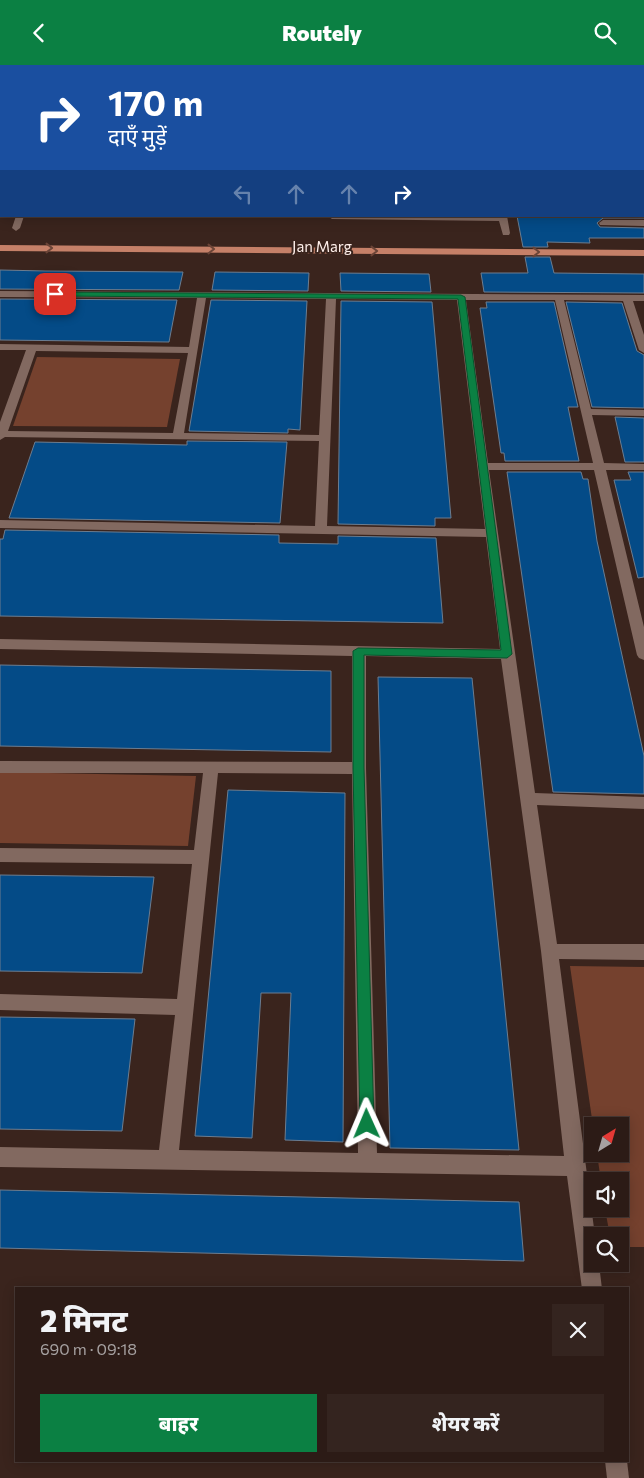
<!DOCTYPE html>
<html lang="hi">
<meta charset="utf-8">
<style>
:root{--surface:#2c1b16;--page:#34241f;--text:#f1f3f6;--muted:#a6a1a1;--line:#483935;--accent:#0b8043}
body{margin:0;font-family:Commissioner,"Noto Sans Devanagari",sans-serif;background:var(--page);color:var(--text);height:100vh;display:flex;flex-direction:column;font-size:19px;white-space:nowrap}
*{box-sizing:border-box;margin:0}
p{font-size:16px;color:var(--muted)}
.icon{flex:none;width:28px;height:28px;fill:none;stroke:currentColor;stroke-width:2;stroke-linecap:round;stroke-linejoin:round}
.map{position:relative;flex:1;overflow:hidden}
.panel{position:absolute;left:15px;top:1222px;width:614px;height:175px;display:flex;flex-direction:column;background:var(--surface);border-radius:0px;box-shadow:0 2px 12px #0003,0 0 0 1px var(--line)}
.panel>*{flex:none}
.banner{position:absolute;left:0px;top:0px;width:645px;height:152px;box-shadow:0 2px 12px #0003,0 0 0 1px var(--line);background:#1a4fa0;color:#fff;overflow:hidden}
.needle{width:32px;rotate:37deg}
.fabs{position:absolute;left:584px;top:1052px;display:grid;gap:10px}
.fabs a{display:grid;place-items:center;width:45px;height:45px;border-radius:0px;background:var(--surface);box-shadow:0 2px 12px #0003,0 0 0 1px var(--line);font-size:25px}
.pin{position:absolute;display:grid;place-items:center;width:42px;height:42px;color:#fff;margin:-21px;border-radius:10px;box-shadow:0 2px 8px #0006}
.me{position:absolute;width:55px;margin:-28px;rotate:359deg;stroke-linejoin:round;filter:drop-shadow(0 0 4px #0008)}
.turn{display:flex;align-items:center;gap:18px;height:105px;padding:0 25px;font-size:22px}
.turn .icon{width:65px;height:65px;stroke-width:2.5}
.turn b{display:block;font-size:35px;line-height:42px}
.lanes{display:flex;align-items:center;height:48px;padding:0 25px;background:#0003;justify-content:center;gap:25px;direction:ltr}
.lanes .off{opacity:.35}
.round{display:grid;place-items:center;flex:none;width:52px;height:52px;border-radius:0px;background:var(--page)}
.overview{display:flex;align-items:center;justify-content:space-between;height:85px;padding:0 25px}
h1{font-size:30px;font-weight:800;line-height:38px}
.action{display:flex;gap:10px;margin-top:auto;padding:10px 25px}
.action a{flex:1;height:58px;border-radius:0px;background:var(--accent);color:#fff;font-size:20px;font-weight:800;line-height:58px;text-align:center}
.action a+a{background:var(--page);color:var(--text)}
header{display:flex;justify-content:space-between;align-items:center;height:65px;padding:0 25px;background:var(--accent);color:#fff;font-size:22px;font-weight:800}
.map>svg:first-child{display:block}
.green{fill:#75412e}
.building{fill:#044b87;stroke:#6c7d90}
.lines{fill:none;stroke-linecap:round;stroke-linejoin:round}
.minor{fill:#826960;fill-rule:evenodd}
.major{fill:#c58068;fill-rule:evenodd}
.oneway{stroke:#6b4437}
.route{fill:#0b8043;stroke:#07532c}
.labels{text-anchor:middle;stroke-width:4;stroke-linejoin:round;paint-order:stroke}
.far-street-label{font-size:15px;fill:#feefea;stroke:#3a241d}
</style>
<header><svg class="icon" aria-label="back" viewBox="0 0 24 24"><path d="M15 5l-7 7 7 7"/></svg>Routely<svg class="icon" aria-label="search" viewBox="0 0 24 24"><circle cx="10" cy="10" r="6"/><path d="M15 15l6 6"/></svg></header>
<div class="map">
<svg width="644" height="1413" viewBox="0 0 644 1413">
<rect width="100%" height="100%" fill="#3a241d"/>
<g class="green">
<path d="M37 292 180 294 167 362 13 361Z"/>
<path d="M0 707 196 711 188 781 0 778Z"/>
<path d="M570 901 644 902V1182H620V1171H610L605 1144H620V1116H601L597 1089H620V1061H593Z"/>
</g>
<g class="building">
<path d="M517 151H644V153H603L597 158 600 162 644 163V173H589L590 178 547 177 548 182H523Z"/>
<path d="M525 192H550L554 208 644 209V228L484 227 481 208H528Z"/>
<path d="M0 205 46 206 183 207 179 225 0 224Z"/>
<path d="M215 207 309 208 308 226 212 225Z"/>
<path d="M340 208 429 209 431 227 341 226Z"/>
<path d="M0 234 177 235 169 277 0 275Z"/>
<path d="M211 235 307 236 300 365 288 364V368L189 366Z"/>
<path d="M341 236 432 237 451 453H435V461L338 459Z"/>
<path d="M486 237H554L578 342H568L579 396H505L504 388H501L480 243H487Z"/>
<path d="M566 237 622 238 637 286 644 290V343L592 342Z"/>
<path d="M615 352 644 353V397H625Z"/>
<path d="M187 376 287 377 280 458 9 453 35 377 187 380Z"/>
<path d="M581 407 583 414H588L597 476 644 691V729L553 727 507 407Z"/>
<path d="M628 407H644V512L638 513 614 415H631Z"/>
<path d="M5 465 279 470V478L338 479V471L436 473 443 558 0 551V474H3Z"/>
<path d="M0 600 331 606V687L0 681Z"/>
<path d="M378 612 472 613 519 1085 390 1083Z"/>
<path d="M228 725 345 728 343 1077 285 1075 291 928H261L252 1073 195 1071Z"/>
<path d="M0 810 154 812 142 908 0 906Z"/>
<path d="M0 952 135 954 122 1066 0 1064Z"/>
<path d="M0 1125 519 1137 524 1196 0 1183Z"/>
</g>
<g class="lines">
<g class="minor">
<path d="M0 0H169L170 1 1 2Z"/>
<path d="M471 0H479V1H472Z"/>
<path d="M515 0H523L524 1H516Z"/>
<path d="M587 0H595L596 1H588Z"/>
<path d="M16 151H24L20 163 16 166 12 163Z"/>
<path d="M328 151H507L510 168 509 170H503L499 156 332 154Z"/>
<path d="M603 155H644V161L600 160 599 158Z"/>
<path d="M0 226 644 230V236H633L644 270V288L639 285 623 236 564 235 591 344 644 345V351L592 350 604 398 644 399V405H606L644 562V595L639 593 637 590 594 405H489L535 728 644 732V744L537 740 557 879H644V895L559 894 595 1171H592V1199H599L602 1224H582L567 1111 0 1102V1082L159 1085 175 950 0 945V929L177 934 192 799 0 797V783L194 785 203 708H0V696L352 697V591L0 584V574L500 584 486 472 0 463V455L315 461 319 376 5 372 0 375V357L26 285H0V279L189 282 197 233 0 232ZM206 233 326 234 319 370 184 368ZM336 234 457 235 485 464 327 461ZM466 235H555L593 398H488ZM36 286 188 288 173 368 8 366ZM366 591 501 594 541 886 564 1091 377 1088 366 703ZM218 708 352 709 358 1088 179 1085Z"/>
<path d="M605 1396H627L629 1413H607Z"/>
</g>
<path class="major" d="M0 180 644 185V191L0 186Z"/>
</g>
<defs><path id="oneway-chevron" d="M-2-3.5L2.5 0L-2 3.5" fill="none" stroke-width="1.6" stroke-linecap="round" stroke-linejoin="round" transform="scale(1.25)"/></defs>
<g class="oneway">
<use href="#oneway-chevron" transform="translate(49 183)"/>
<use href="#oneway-chevron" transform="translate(211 184)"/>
<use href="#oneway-chevron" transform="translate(374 186)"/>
<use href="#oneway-chevron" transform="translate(536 187)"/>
</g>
<path class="route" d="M55 227 461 230 465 232 512 589 507 593 364 590V703L374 1059 372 1064 367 1066 362 1064 360 1059 353 703V586L358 583 501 585 458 234 53 231V228Z"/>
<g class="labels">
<g class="far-street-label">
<text x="322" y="187">Jan Marg</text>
</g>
</g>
</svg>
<div class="fabs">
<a><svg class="needle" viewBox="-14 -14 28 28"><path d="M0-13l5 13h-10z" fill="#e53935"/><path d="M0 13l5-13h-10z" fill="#a6a1a1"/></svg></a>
<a><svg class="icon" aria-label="sound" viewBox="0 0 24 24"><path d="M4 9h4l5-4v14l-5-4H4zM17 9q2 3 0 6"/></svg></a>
<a><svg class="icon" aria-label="search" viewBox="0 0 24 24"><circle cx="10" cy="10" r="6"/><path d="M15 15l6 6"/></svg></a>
</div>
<div class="pin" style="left:55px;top:229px;background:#d93025"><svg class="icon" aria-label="arrive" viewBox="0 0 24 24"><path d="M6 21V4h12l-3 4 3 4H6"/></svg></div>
<svg class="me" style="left:367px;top:1059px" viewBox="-20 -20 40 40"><path d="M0-17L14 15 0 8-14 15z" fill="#0b8043" stroke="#fff" stroke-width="4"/></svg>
<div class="banner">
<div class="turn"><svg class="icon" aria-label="right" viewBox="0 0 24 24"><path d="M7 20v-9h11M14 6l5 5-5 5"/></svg><div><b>170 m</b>दाएँ मुड़ें</div></div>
<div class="lanes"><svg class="icon off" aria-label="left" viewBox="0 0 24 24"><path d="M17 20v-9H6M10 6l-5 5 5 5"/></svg><svg class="icon off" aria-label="ahead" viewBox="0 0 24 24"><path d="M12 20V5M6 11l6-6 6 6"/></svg><svg class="icon off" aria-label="ahead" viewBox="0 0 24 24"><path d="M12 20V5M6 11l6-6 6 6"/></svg><svg class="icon" aria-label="right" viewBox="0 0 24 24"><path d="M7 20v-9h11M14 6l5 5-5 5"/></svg></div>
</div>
<section class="panel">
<div class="overview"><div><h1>2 मिनट</h1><p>690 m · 09:18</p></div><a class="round"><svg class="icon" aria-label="close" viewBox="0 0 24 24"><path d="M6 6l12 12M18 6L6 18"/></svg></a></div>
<div class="action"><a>बाहर</a><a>शेयर करें</a></div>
</section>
</div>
